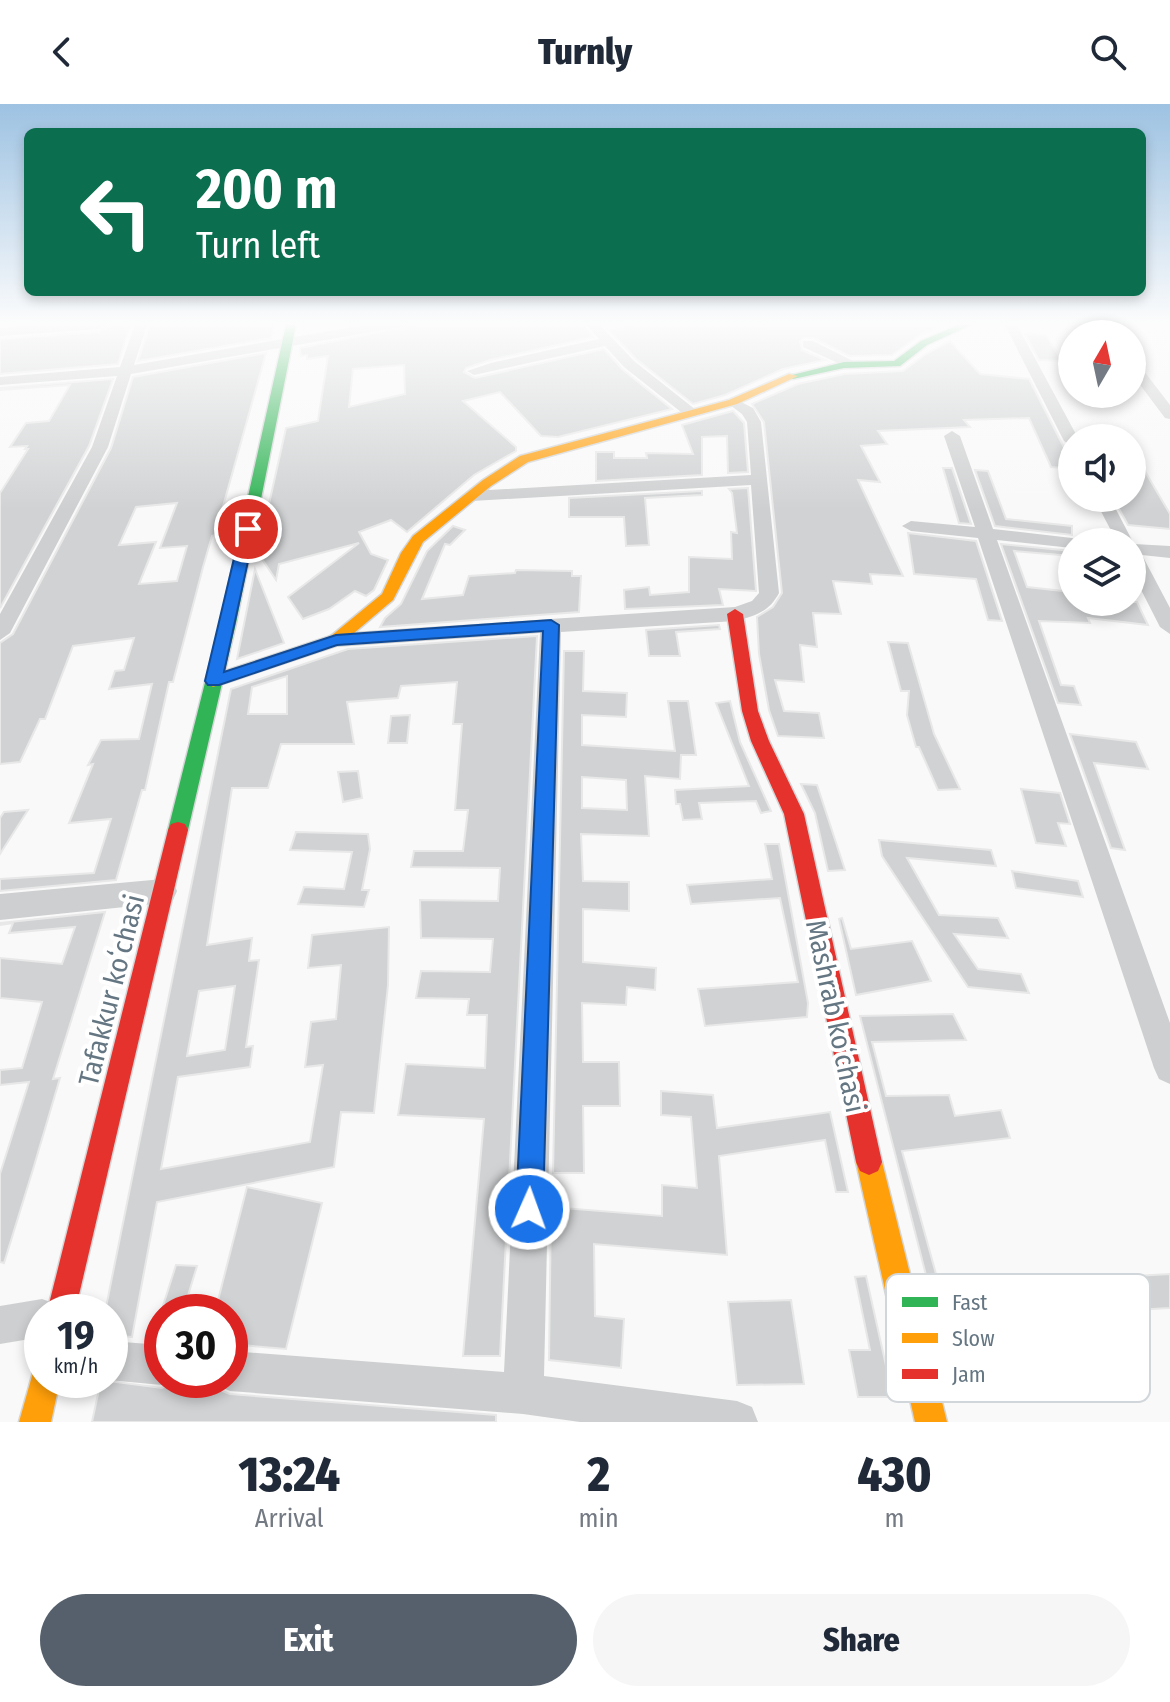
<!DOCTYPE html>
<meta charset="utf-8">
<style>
:root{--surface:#fff;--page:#f6f6f7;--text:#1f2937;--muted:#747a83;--accent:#56606c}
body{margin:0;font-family:"Fira Sans Condensed",sans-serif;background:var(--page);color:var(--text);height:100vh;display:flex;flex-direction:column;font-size:30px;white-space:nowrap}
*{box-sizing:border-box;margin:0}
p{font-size:26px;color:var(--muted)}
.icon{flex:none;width:44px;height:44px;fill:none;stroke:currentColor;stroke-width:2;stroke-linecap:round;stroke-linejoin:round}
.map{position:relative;height:1318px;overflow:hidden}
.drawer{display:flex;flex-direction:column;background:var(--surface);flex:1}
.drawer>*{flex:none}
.hud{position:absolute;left:24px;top:24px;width:1122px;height:168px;border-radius:12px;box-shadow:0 4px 12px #0003;background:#0b6e4f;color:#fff;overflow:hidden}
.needle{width:52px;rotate:9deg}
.controls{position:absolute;left:1058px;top:216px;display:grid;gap:16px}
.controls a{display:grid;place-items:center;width:88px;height:88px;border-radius:50%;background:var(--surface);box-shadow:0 4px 12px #0003;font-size:40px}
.speed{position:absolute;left:24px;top:1190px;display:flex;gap:16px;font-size:40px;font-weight:700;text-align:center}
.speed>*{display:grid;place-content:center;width:104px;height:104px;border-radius:50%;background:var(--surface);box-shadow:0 4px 12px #0003;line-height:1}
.speed small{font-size:20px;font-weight:400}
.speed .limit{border:12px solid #d22;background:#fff;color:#111}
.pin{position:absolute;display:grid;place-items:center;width:68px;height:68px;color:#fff;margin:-34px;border:4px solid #fff;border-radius:50%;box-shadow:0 2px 8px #0007}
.me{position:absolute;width:88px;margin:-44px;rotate:2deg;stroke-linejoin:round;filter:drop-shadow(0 0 6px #0008)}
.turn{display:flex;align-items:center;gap:28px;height:168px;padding:0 40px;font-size:36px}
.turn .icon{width:104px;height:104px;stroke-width:2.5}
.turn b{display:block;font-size:56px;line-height:68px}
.eta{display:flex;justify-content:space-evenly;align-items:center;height:136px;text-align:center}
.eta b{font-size:48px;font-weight:800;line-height:56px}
.primary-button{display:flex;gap:16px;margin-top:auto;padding:16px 40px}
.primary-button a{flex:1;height:92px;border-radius:48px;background:var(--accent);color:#fff;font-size:32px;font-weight:800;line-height:92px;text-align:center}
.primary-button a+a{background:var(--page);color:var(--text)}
header{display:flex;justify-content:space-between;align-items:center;height:104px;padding:0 40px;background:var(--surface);font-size:36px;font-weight:800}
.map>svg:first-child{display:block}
.building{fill:#d0d2d3;stroke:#e8e8e8;stroke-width:2;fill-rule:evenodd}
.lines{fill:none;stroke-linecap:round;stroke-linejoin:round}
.fast-casing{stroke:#d5d6d7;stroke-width:3}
.slow-casing{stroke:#d5d6d7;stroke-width:3}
.jam-casing{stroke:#d5d6d7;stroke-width:3}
.street{fill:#cecfd0;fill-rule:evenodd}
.fast{fill:#30b455;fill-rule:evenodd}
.slow{fill:#ff9f0a;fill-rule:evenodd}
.jam{fill:#e5322d;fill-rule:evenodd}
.route{fill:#1a73e8;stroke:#114b97;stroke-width:2}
.labels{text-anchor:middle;stroke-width:8;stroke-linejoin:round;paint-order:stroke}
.near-street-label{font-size:28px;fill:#657683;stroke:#fff}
.key{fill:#fff;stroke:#d1d6da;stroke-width:2}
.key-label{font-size:22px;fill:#657683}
</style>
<header><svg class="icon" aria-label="back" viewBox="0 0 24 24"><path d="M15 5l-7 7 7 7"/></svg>Turnly<svg class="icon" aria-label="search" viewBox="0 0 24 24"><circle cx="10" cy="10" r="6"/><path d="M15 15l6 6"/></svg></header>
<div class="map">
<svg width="1170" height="1318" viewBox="0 0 1170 1318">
<rect width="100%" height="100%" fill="#f9f9f9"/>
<g class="building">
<path d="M130 221 118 260 0 270V235L99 228 107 223Z"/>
<path d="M150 221H275L271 234 138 257Z"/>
<path d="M415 221H584L593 233 490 256 466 264 464 268 475 274 604 245 622 265 672 305 558 333 541 332 500 288 463 297 516 343V347L474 371 407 428 391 416 359 428 371 450 388 456 374 486 366 492 355 487 329 505 303 515 288 493 359 439 279 460 276 476 258 449 286 324 318 317 328 252 307 255V251L301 252 300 244ZM404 261 405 290 349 303 353 265Z"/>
<path d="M635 221H944L920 231 892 251 849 252 814 234H803L800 237 802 246 825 256 783 265 725 291 693 300 636 255 608 225Z"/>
<path d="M1025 230 1046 231 1062 257 1039 256Z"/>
<path d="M950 237 980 270 1029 275 1072 359V365L1051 363 1029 314 964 316 970 323 878 327 887 340 861 342 880 378 858 376 903 472 870 470 872 480 833 477 841 510 813 509 817 543 800 541 804 578 775 576 784 607 819 609 824 634 778 632 769 606 759 550 757 513 773 503 782 489 764 318 752 300 798 280 844 270 903 267 926 250Z"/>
<path d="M266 249 215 431 212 432 203 463 173 578H169L145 686H142L116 776 0 787V775L94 769 111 715 69 719 93 660 88 661 101 636 139 635 152 580 109 585 115 567 124 566 134 534 73 542 45 615H40L20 658 0 660V539L13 530 111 344 133 273ZM177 399 160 444 187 442 177 477 139 480 156 438 119 441 136 403Z"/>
<path d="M113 275 89 342 0 504V389L28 345H25L27 342 10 343 26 319 49 317 70 281 0 286V284Z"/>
<path d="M733 307 744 319 748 368 728 369 727 332 702 333V371L596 377V348H614V354H647L646 349 693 350 682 321Z"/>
<path d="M1132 345 1170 410V425L1128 421 1113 394H1132Z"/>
<path d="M943 364H952L971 420 959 419Z"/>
<path d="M975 366 988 367 1006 415 1072 422V431L995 422Z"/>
<path d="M748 384 756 487 719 485 723 501 625 505 624 486 649 483 650 491 689 488V453L732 455 731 428 737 429 732 389 729 385Z"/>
<path d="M702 387V391L645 394 649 441 626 442 624 413H569V394Z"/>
<path d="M453 422 465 426 450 441 445 440 422 495 463 491 469 472 515 469 516 466 572 467V472H581L579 508 380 523 385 514 401 500 427 447Z"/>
<path d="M908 429 976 437 1002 517 988 516 976 475 914 470Z"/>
<path d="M1001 440 1072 447V452L1014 447 1027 483 1072 488V498H1137L1148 521 1088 514 1090 519 1039 517 1061 581 1074 582 1081 601 1058 599Z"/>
<path d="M255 465 284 539 237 555Z"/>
<path d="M719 521 720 525 676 528 680 552H649L646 526Z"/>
<path d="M537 532 500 1252H463L484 1015 398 1011 406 960 485 964 487 911H467L469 895 416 894 421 867 490 868 493 835 421 834 420 796 498 797 500 764 411 763 414 747H463L468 706H455L462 620H453L457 578 401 582 398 594 347 598 354 640H281L268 684H232L207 841 252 834 249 857 259 856 246 943 253 942 250 963 178 973 161 1065 310 1038 323 961 305 963 311 918 336 915 341 861 308 864 312 831 389 823 388 881 374 1009 341 1008 334 1063 157 1098 132 1233 110 1231V1208H105L231 585 348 545ZM287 572V610H248L252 583ZM235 882 225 946 187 952 199 887Z"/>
<path d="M888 538 908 539 934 630 960 685 938 686 919 643H916L907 611 909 587H901Z"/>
<path d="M564 547H584L583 587 627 589 626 613 582 611V641L675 647 668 597H688L696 651H681L680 675 645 672 649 732 581 730 583 777 629 778V807L583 805V858L656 864 655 886 627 883 626 901 582 899 583 958H619L620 1002H583L584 1069H553ZM582 673 626 676 627 706 582 704Z"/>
<path d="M730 597 740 638 771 707 761 709 756 697 699 699 702 715 683 716 680 700H676L675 686 749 682 716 599Z"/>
<path d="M410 611 407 639H388L391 612Z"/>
<path d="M1070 630 1136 638 1148 665 1094 659 1125 746 1111 744Z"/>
<path d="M358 667 362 694 343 698 338 668Z"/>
<path d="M801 680 817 681 845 766 828 767 815 709Z"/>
<path d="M1021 685 1060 689 1070 720 1058 719 1066 742 1036 739Z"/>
<path d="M28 706 0 750V714L4 708Z"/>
<path d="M296 728 368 730 370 745 362 786H369L364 803 298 800 304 783 344 785 352 748 290 746Z"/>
<path d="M879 736 991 746 996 762 907 754 939 811 998 814 1008 834 954 830 978 865 1021 870 1029 889 968 883 882 752Z"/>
<path d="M765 740H779L808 899 807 913 705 922 698 885 798 878 780 794 691 800 687 781 772 775Z"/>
<path d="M1012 767 1078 777 1083 793 1016 784Z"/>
<path d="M105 808 53 975 60 974 34 1062 4 1159 0 1158V1070L29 978 0 981V966L22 964 42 898 0 894V854L62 860 75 823 9 829 13 819 0 821V819Z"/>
<path d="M842 814 851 845 912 837 931 877 856 891 839 815Z"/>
<path d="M953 910 966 936 872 938 886 992 949 991 955 1012 1001 1006 1010 1034 902 1047 941 1188H956L983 1288 956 1289 860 912Z"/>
<path d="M661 987 713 991 717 1024 830 1008 848 1088H836L825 1036 719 1052 727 1151 594 1140 595 1212 624 1215 621 1264 549 1256 551 1103 662 1112V1081L697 1084 691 1013 661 1011Z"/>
<path d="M247 1083 322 1099 286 1245 230 1240V1208H215Z"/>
<path d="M176 1161 197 1162 183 1208H161Z"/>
<path d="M1170 1170V1204L1099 1208 1042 1211 1030 1178Z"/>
<path d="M866 1172 893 1293H858L849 1246H870L855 1173Z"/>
<path d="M791 1196 804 1280 737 1281 728 1198Z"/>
<path d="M101 1276 162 1284 177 1276 211 1277 215 1284 230 1290 496 1311V1318H92Z"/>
</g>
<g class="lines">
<defs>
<g id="fast">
<path d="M286 221H296L236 519 188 726 185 732 178 734 171 732 168 726 220 519Z"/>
<path d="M958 221H971L927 241 900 262 844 264 793 275 788 272 844 258 894 257 921 237Z"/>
</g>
<g id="slow">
<path d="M789 270 798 272 737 300 528 358 491 382 423 438 393 496 341 540 213 583 205 577 207 573 331 532 382 490 401 449 413 432 483 376 520 352 729 296Z"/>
<path d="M869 1045 878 1049 882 1058 947 1318H915L856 1058 860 1049Z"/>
<path d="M42 1262V1276H60L51 1318H19L34 1265Z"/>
</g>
<g id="jam">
<path d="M735 505 743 510 758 607 769 637 804 710 882 1058 878 1067 869 1071 860 1067 856 1058 784 710 751 637 742 607 727 510Z"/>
<path d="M178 718 185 720 188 726 75 1208H47L168 726 171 720Z"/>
</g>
</defs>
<use href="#fast" class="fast-casing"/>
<use href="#slow" class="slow-casing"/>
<use href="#jam" class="jam-casing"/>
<g class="street">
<path d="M40 221H105L99 225 0 232V224Z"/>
<path d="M135 221H147L134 261 352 223 412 221 131 270 108 343 10 529 0 536V510L92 343 117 272 0 281V273L120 263Z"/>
<path d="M587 221H600L634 257 696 306V312H686L624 263 605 242 474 271 467 267 491 259 599 235Z"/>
<path d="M1005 221H1017L1078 334H1072V342L1064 337Z"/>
<path d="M1096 221H1108L1114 230H1102Z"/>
<path d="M803 237H813L861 261 849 264 803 243Z"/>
<path d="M1132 257 1137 258 1170 301V315L1165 314 1132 270Z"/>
<path d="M733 294 753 304 761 318 779 489C769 508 755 512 735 517L561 528 544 1272 737 1297 752 1303 758 1318H580L523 1310 230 1287 216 1281 214 1276H230V1247L504 1268 540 529 336 543 329 541 326 536 329 531 336 529 735 503 752 497 759 489 751 381 472 397 464 392 472 387 751 371 747 318 742 310 726 298Z"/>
<path d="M952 327 960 332 993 425 1072 434 1080 438H1072V444L997 436 1170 919V980L1159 975 1154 964 978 434 911 427 902 422 911 417 975 423 944 332Z"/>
<path d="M1094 394H1110L1134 440 1170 442V454L1142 451 1170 504V530L1160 523 1132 468V438H1117Z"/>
<path d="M163 775 173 778 177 787 173 796 163 799 0 816V790Z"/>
<path d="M42 1195 56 1200 59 1208H42V1233L0 1240V1202Z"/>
<path d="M110 1237 162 1241V1276H174L162 1281 108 1276Z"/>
</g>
<use href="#fast" class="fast"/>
<use href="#slow" class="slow"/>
<use href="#jam" class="jam"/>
</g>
<linearGradient id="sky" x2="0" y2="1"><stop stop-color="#9dc2e2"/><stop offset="0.54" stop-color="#fcfcfc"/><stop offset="1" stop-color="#fcfcfc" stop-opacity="0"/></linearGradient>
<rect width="1170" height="406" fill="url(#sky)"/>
<path class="route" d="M248 421 255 425 224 568 336 531 551 516 559 521 543 1105 539 1115 529 1119 520 1115 516 1105 543 527 337 541 219 581H208L205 577 241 425Z"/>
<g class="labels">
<g class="near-street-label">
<text transform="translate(111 886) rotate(-76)" y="10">Tafakkur koʻchasi</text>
<text transform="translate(836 912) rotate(78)" y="10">Mashrab koʻchasi</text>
</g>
</g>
<rect x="886" y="1170" width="264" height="128" rx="12" class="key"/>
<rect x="902" y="1193" width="36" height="10" fill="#30b455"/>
<rect x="902" y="1229" width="36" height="10" fill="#ff9f0a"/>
<rect x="902" y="1265" width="36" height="10" fill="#e5322d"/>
<g class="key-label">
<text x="952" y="1206">Fast</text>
<text x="952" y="1242">Slow</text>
<text x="952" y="1278">Jam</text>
</g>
</svg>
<div class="controls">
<a><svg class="needle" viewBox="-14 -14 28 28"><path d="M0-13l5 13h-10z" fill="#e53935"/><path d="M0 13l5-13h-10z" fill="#747a83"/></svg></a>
<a><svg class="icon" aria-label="sound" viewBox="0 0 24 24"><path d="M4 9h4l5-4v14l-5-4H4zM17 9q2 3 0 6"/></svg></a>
<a><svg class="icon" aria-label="layers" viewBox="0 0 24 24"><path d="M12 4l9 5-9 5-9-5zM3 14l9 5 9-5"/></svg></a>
</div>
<div class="speed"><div>19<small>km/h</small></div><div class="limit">30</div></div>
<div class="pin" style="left:248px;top:425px;background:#d93025"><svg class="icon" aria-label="arrive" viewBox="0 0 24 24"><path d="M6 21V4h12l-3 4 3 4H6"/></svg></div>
<svg class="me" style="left:529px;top:1105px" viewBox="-20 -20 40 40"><circle r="17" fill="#1a73e8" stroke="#fff" stroke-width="3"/><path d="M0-11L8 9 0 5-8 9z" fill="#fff"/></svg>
<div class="hud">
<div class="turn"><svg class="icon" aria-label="left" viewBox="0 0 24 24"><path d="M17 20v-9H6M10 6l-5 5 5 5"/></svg><div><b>200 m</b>Turn left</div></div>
</div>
</div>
<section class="drawer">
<div class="eta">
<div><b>13:24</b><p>Arrival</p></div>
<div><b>2</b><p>min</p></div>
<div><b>430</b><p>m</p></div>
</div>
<div class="primary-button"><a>Exit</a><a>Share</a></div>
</section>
